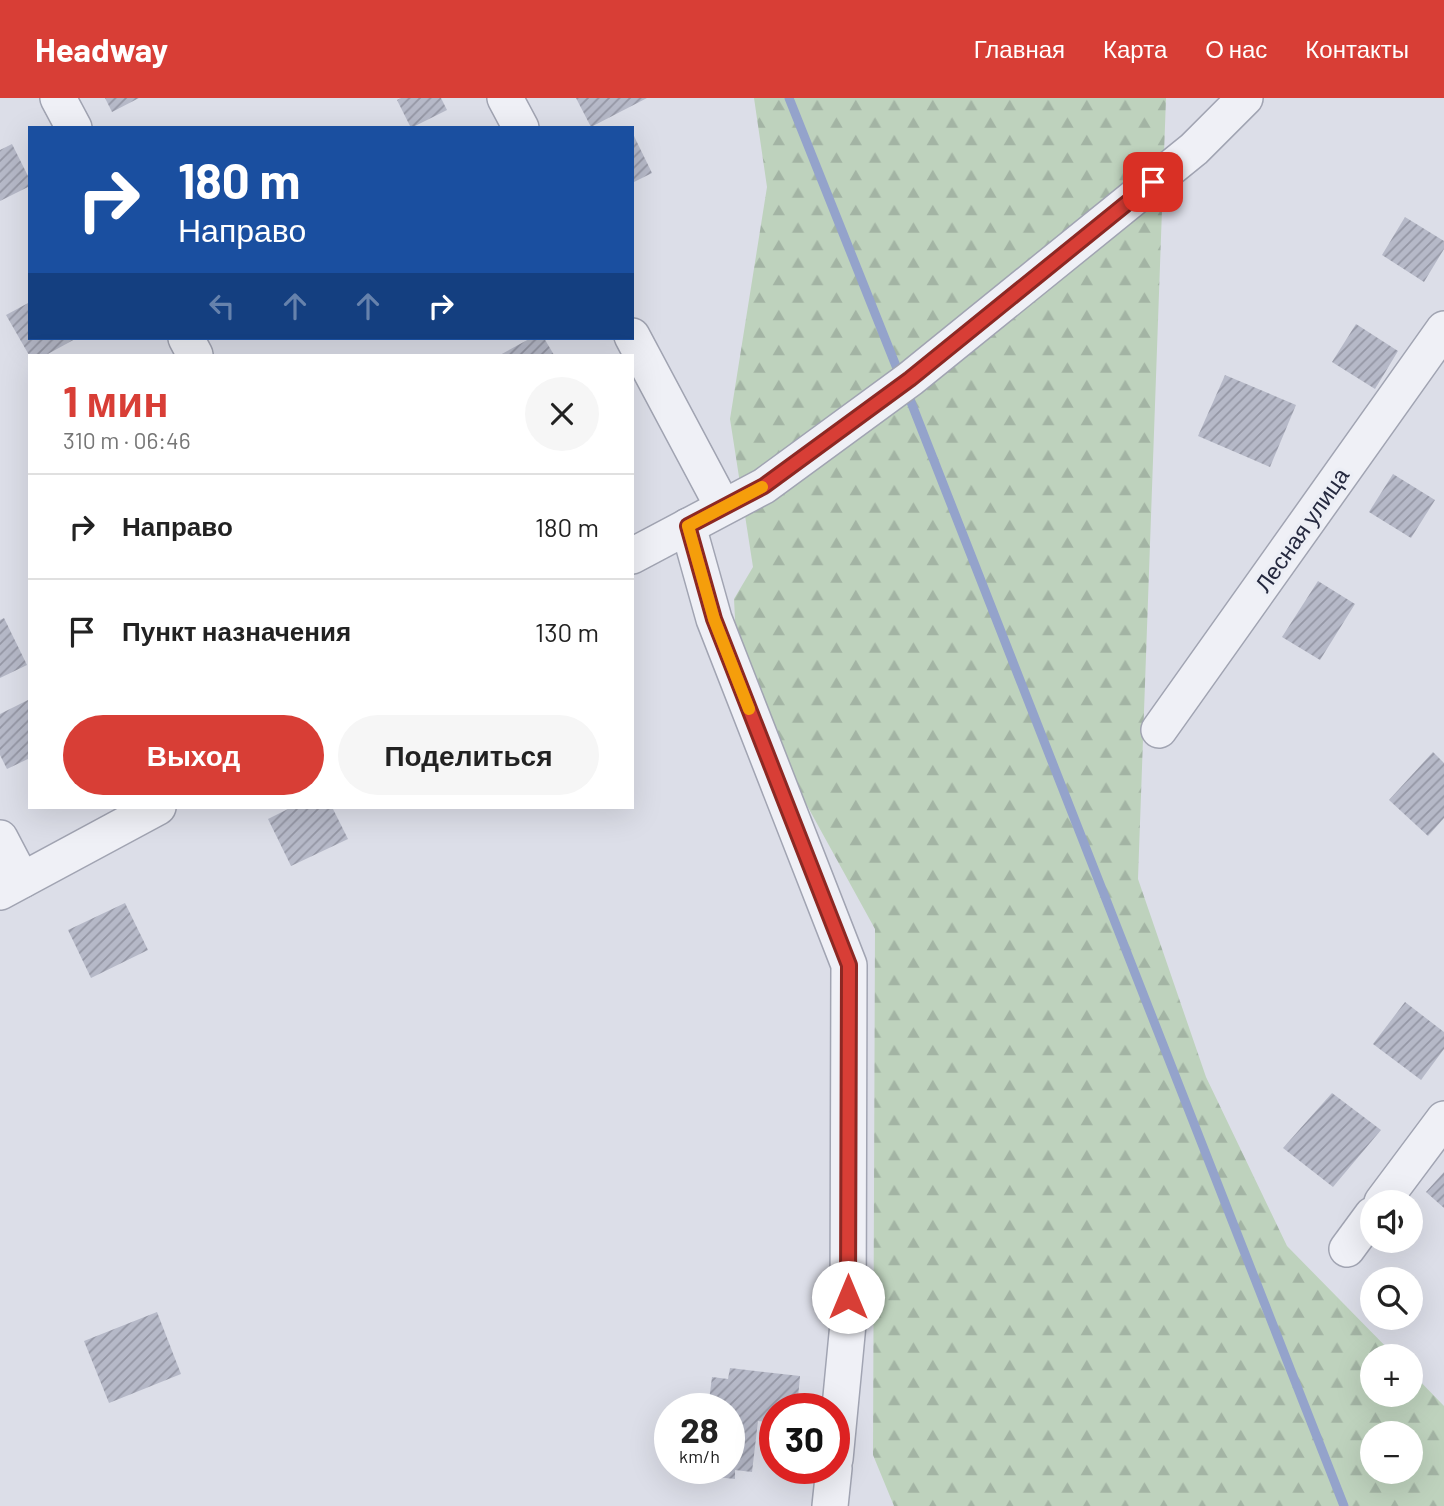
<!DOCTYPE html>
<html lang="ru">
<meta charset="utf-8">
<style>
:root{--surface:#fff;--page:#f6f6f6;--text:#222;--muted:#767676;--line:#e0e0e0;--accent:#d83e36}
body{margin:0;font-family:Barlow,sans-serif;background:var(--page);color:var(--text);height:100vh;display:flex;flex-direction:column;font-size:26px;white-space:nowrap}
*{box-sizing:border-box;margin:0}
p{font-size:23px;color:var(--muted)}
.icon{flex:none;width:38px;height:38px;fill:none;stroke:currentColor;stroke-width:2;stroke-linecap:round;stroke-linejoin:round}
.map{position:relative;flex:1;overflow:hidden}
.side{position:absolute;left:28px;top:256px;width:606px;height:455px;display:flex;flex-direction:column;background:var(--surface);border-radius:0px;box-shadow:0 7px 28px #0002}
.side>*{flex:none}
.guide{position:absolute;left:28px;top:28px;width:606px;height:214px;border-radius:0px;box-shadow:0 7px 28px #0002;background:#1a4fa0;color:#fff;overflow:hidden}
.controls{position:absolute;left:1360px;top:1092px;display:grid;gap:14px}
.controls a{display:grid;place-items:center;width:63px;height:63px;border-radius:50%;background:var(--surface);box-shadow:0 7px 28px #0002;font-size:35px}
.speed{position:absolute;left:654px;top:1295px;display:flex;gap:14px;font-size:35px;font-weight:700;text-align:center}
.speed>*{display:grid;place-content:center;width:91px;height:91px;border-radius:50%;background:var(--surface);box-shadow:0 7px 28px #0002;line-height:1}
.speed small{font-size:18px;font-weight:400}
.speed .limit{border:10px solid #d22;background:#fff;color:#111}
.pin{position:absolute;display:grid;place-items:center;width:60px;height:60px;color:#fff;margin:-30px;border-radius:14px;box-shadow:0 4px 10px #0006}
.me{position:absolute;width:77px;margin:-38px;rotate:0deg;stroke-linejoin:round;filter:drop-shadow(0 0 5px #0008)}
.turn{display:flex;align-items:center;gap:24px;height:147px;padding:0 35px;font-size:32px}
.turn .icon{width:91px;height:91px;stroke-width:2.5}
.turn b{display:block;font-size:49px;line-height:60px}
.lanes{display:flex;align-items:center;height:66px;padding:0 35px;background:#0003;justify-content:center;gap:35px;direction:ltr}
.lanes .off{opacity:.35}
.round{display:grid;place-items:center;flex:none;width:74px;height:74px;border-radius:37px;background:var(--page)}
.overview{display:flex;align-items:center;justify-content:space-between;height:119px;padding:0 35px}
h1{font-size:42px;font-weight:700;line-height:52px;color:var(--accent)}
.button{display:flex;gap:14px;margin-top:auto;padding:14px 35px}
.button a{flex:1;height:80px;border-radius:42px;background:var(--accent);color:#fff;font-size:28px;font-weight:700;line-height:80px;text-align:center}
.button a+a{background:var(--page);color:var(--text)}
ul{padding:0;list-style:none}
li{display:flex;align-items:center;gap:21px;height:105px;padding:0 35px;border-top:2px solid var(--line)}
li div{flex:1}
li b{display:block;font-size:26px}
li em{font-style:normal}
header{display:flex;align-items:center;gap:42px;box-sizing:border-box;height:98px;padding:0 35px;background:var(--accent);color:#fff}
header strong{font-size:33px}
nav{display:flex;gap:38px;margin-inline-start:auto;font-size:24px}
.map>svg:first-child{display:block}
.forest{fill:url(#forest-firs);fill-rule:evenodd}
.lines{fill:none;stroke-linecap:round;stroke-linejoin:round}
.stream{stroke:#94a3cb;stroke-width:9}
.building{fill:url(#building-hatch)}
.minor-casing{stroke:#a1a4b2;stroke-width:38}
.minor{stroke:#eff0f6;stroke-width:35}
.route-casing{stroke:#8c2823;stroke-width:18}
.route{stroke:#d83e36;stroke-width:12}
.slow{stroke:#f59e0b;stroke-width:12}
.labels{text-anchor:middle;stroke-width:7;stroke-linejoin:round;paint-order:stroke}
.street-label{font-size:23px;fill:#25293f;stroke:#eceef5}
</style>
<header>
<strong>Headway</strong>
<nav><a>Главная</a><a>Карта</a><a>О нас</a><a>Контакты</a></nav>
</header>
<div class="map">
<svg width="1444" height="1408" viewBox="0 0 1444 1408">
<defs>
<pattern id="forest-firs" width="22" height="20" patternUnits="userSpaceOnUse" patternTransform="scale(1.75)"><rect width="22" height="20" fill="#bed2bd"/><path d="M5 1l3.5 6h-7zM16 11l3.5 6h-7z" fill="#a3b4a4"/></pattern>
<pattern id="building-hatch" width="6" height="6" patternUnits="userSpaceOnUse" patternTransform="scale(1.75)"><rect width="6" height="6" fill="#b6b9c8"/><path d="M-1 1l2-2M0 6l6-6M5 7l2-2" fill="none" stroke="#9496a4"/></pattern>
</defs>
<rect width="100%" height="100%" fill="#dcdee8"/>
<path class="forest" d="M754 0H1166L1138 781 1206 979 1287 1148 1395 1258H1372V1297H1410L1411 1274 1444 1308V1408H894L873 1357 875 831 738 582 734 501 753 469 730 321 767 89ZM1372 1335H1410V1374H1372Z"/>
<g class="lines">
<g class="stream">
<path d="M789 0 900 278"/>
<path d="M909 299 1344 1408"/>
</g>
</g>
<g class="building">
<path d="M105 0H139L112 14Z"/>
<path d="M401 0H441L447 12 411 30 397 2Z"/>
<path d="M576 0H647L591 29Z"/>
<path d="M632 34 652 75 632 85Z"/>
<path d="M12 46 30 82V88L0 103V52Z"/>
<path d="M1405 119 1444 143V151L1424 184 1382 157Z"/>
<path d="M30 204V240H77L46 257H29L6 217Z"/>
<path d="M1356 226 1398 253 1375 291 1332 264Z"/>
<path d="M531 240H544L554 257H500Z"/>
<path d="M1225 277 1296 307 1270 369 1198 338Z"/>
<path d="M1393 376 1435 402 1411 440 1369 414Z"/>
<path d="M1318 483 1355 506 1320 562 1282 539Z"/>
<path d="M4 520 27 567 0 580V522Z"/>
<path d="M30 601V660L7 671 0 657V616Z"/>
<path d="M1433 654 1444 665V720L1428 738 1389 702Z"/>
<path d="M292 709H332L348 741 291 768 268 721Z"/>
<path d="M125 805 148 852 91 880 68 832Z"/>
<path d="M1405 904 1444 934V951L1421 982 1373 946Z"/>
<path d="M1332 995 1381 1032 1333 1089 1283 1050Z"/>
<path d="M1444 1074V1110L1426 1094Z"/>
<path d="M157 1214 181 1276 109 1305 84 1243Z"/>
<path d="M730 1270 800 1278 797 1311H775V1325L758 1323 752 1374 735 1372V1381L688 1376 689 1370H730V1311H696L698 1302 709 1303 712 1279 728 1281Z"/>
</g>
<g class="lines">
<defs>
<g id="minor">
<path d="M58 0 74 30"/>
<path d="M505 0 521 30"/>
<path d="M632 238 723 409"/>
<path d="M186 240 195 257"/>
<path d="M688 428 714 521 849 867 848 1226 835 1361"/>
<path d="M632 458 764 388 910 281 1194 51 1245 0"/>
<path d="M1159 632 1444 231"/>
<path d="M0 740 22 782"/>
<path d="M0 794 158 709"/>
<path d="M1382 1104 1444 1021"/>
<path d="M1347 1151 1372 1117"/>
<path d="M830 1408 834 1370"/>
</g>
</defs>
<use href="#minor" class="minor-casing"/>
<use href="#minor" class="minor"/>
</g>
<g class="lines">
<defs>
<path id="route" d="M848 1199 849 867 714 521 688 428 764 388 910 281 1153 84"/>
</defs>
<use href="#route" class="route-casing"/>
<use href="#route" class="route"/>
<path class="slow" d="M749 611 714 521 688 428 762 389"/>
</g>
<g class="labels">
<g class="street-label">
<text transform="translate(1302 432) rotate(-55)" y="8">Лесная улица</text>
</g>
</g>
</svg>
<div class="controls">
<a><svg class="icon" aria-label="sound" viewBox="0 0 24 24"><path d="M4 9h4l5-4v14l-5-4H4zM17 9q2 3 0 6"/></svg></a>
<a><svg class="icon" aria-label="search" viewBox="0 0 24 24"><circle cx="10" cy="10" r="6"/><path d="M15 15l6 6"/></svg></a>
<a>+</a>
<a>−</a>
</div>
<div class="speed"><div>28<small>km/h</small></div><div class="limit">30</div></div>
<div class="pin" style="left:1153px;top:84px;background:#d93025"><svg class="icon" aria-label="arrive" viewBox="0 0 24 24"><path d="M6 21V4h12l-3 4 3 4H6"/></svg></div>
<svg class="me" style="left:848px;top:1199px" viewBox="-20 -20 40 40"><circle r="19" fill="#fff"/><path d="M0-13L10 11 0 6-10 11z" fill="#d83e36"/></svg>
<div class="guide">
<div class="turn"><svg class="icon" aria-label="right" viewBox="0 0 24 24"><path d="M7 20v-9h11M14 6l5 5-5 5"/></svg><div><b>180 m</b>Направо</div></div>
<div class="lanes"><svg class="icon off" aria-label="left" viewBox="0 0 24 24"><path d="M17 20v-9H6M10 6l-5 5 5 5"/></svg><svg class="icon off" aria-label="ahead" viewBox="0 0 24 24"><path d="M12 20V5M6 11l6-6 6 6"/></svg><svg class="icon off" aria-label="ahead" viewBox="0 0 24 24"><path d="M12 20V5M6 11l6-6 6 6"/></svg><svg class="icon" aria-label="right" viewBox="0 0 24 24"><path d="M7 20v-9h11M14 6l5 5-5 5"/></svg></div>
</div>
<section class="side">
<div class="overview"><div><h1>1 мин</h1><p>310 m · 06:46</p></div><a class="round"><svg class="icon" aria-label="close" viewBox="0 0 24 24"><path d="M6 6l12 12M18 6L6 18"/></svg></a></div>
<ul>
<li><svg class="icon" aria-label="right" viewBox="0 0 24 24"><path d="M7 20v-9h11M14 6l5 5-5 5"/></svg><div><b>Направо</b></div><em>180 m</em></li>
<li><svg class="icon" aria-label="arrive" viewBox="0 0 24 24"><path d="M6 21V4h12l-3 4 3 4H6"/></svg><div><b>Пункт назначения</b></div><em>130 m</em></li>
</ul>
<div class="button"><a>Выход</a><a>Поделиться</a></div>
</section>
</div>
